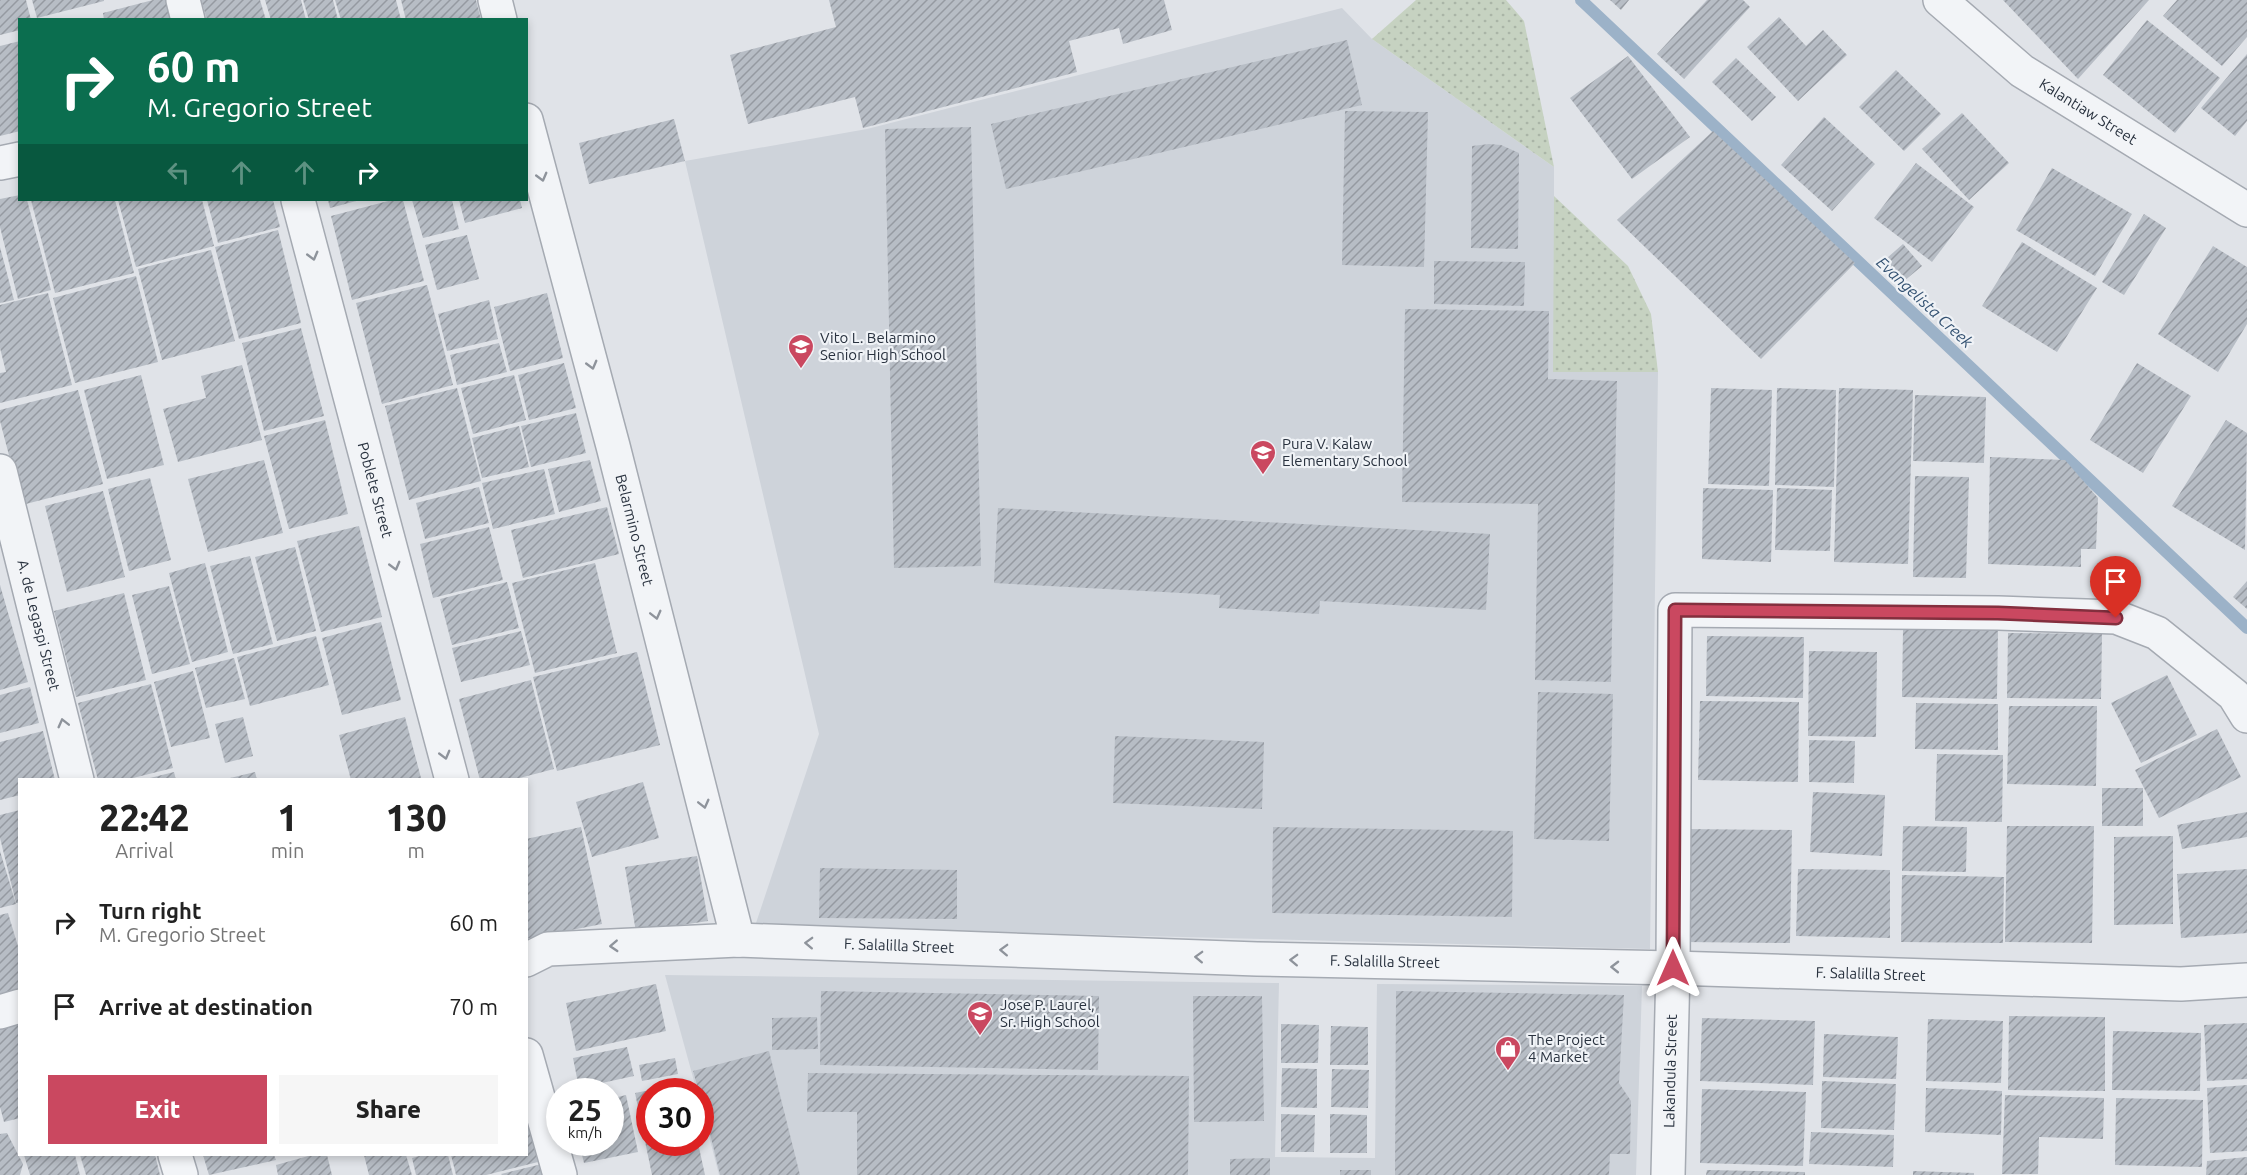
<!DOCTYPE html>
<style>
:root{--surface:#fff;--page:#f6f6f6;--text:#222;--muted:#767676;--accent:#ca4860}
body{margin:0;font-family:Ubuntu,sans-serif;background:var(--page);color:var(--text);height:100vh;display:flex;flex-direction:column;font-size:22px;white-space:nowrap}
*{box-sizing:border-box;margin:0}
p{font-size:20px;color:var(--muted)}
.icon{flex:none;width:33px;height:33px;fill:none;stroke:currentColor;stroke-width:2;stroke-linecap:round;stroke-linejoin:round}
.map{position:relative;flex:1;overflow:hidden}
.details{position:absolute;left:18px;top:778px;width:510px;height:378px;display:flex;flex-direction:column;background:var(--surface);border-radius:0px;box-shadow:0 3px 9px #0003}
.details>*{flex:none}
.top-card{position:absolute;left:18px;top:18px;width:510px;height:183px;border-radius:0px;box-shadow:0 3px 9px #0003;background:#0b6e4f;color:#fff;overflow:hidden}
.speed{position:absolute;left:546px;top:1078px;display:flex;gap:12px;font-size:30px;font-weight:700;text-align:center}
.speed>*{display:grid;place-content:center;width:78px;height:78px;border-radius:50%;background:var(--surface);box-shadow:0 3px 9px #0003;line-height:1}
.speed small{font-size:15px;font-weight:400}
.speed .limit{border:9px solid #d22;background:#fff;color:#111}
.pin{position:absolute;display:grid;place-items:center;width:51px;height:51px;color:#fff;margin:-62px -26px;border-radius:50% 50% 50% 0;rotate:-45deg;box-shadow:0 0 6px #0007}
.pin .icon{rotate:45deg}
.me{position:absolute;width:66px;margin:-33px;rotate:0deg;stroke-linejoin:round;filter:drop-shadow(0 0 4px #0008)}
.turn{display:flex;align-items:center;gap:21px;height:126px;padding:0 30px;font-size:27px}
.turn .icon{width:78px;height:78px;stroke-width:2.5}
.turn b{display:block;font-size:42px;line-height:51px}
.lanes{display:flex;align-items:center;height:57px;padding:0 30px;background:#0003;justify-content:center;gap:30px;direction:ltr}
.lanes .off{opacity:.35}
.eta{display:flex;justify-content:space-evenly;align-items:center;height:102px;text-align:center}
.eta b{font-size:36px;font-weight:800;line-height:42px}
.primary-button{display:flex;gap:12px;margin-top:auto;padding:12px 30px}
.primary-button a{flex:1;height:69px;border-radius:0px;background:var(--accent);color:#fff;font-size:24px;font-weight:800;line-height:69px;text-align:center}
.primary-button a+a{background:var(--page);color:var(--text)}
ul{padding:0;list-style:none}
li{display:flex;align-items:center;gap:18px;height:84px;padding:0 30px}
li div{flex:1}
li b{display:block;font-size:22px}
li em{font-style:normal}
.map>svg:first-child{display:block}
.built{fill:#ced3da}
.park{fill:url(#park-dots)}
.lines{fill:none;stroke-linecap:round;stroke-linejoin:round}
.stream{stroke:#9cb2c8;stroke-width:12}
.building{fill:url(#building-hatch)}
.minor-casing{stroke:#a5aab2;stroke-width:36}
.minor{stroke:#f2f4f7;stroke-width:33}
.oneway{stroke:#8e939b}
.route-casing{stroke:#832f3e;stroke-width:15}
.route{stroke:#ca4860;stroke-width:10}
.labels{text-anchor:middle;stroke-width:4.5;stroke-linejoin:round;paint-order:stroke}
.street-label{font-size:15px;fill:#29323f;stroke:#eff2f6}
.poi-label{font-size:15px;fill:#29323f;stroke:#eff2f6;text-anchor:start}
.water-label{font-size:16px;font-style:italic;fill:#345272;stroke:#eff2f6}
</style>
<div class="map">
<svg width="2247" height="1175" viewBox="0 0 2247 1175">
<defs>
<pattern id="park-dots" width="8" height="8" patternUnits="userSpaceOnUse" patternTransform="scale(1.5)"><rect width="8" height="8" fill="#c6d2c1"/><path d="M2 2h.1M6 6h.1" fill="none" stroke="#aab5a7" stroke-width="1.8" stroke-linecap="round"/></pattern>
<pattern id="building-hatch" width="6" height="6" patternUnits="userSpaceOnUse" patternTransform="scale(1.5)"><rect width="6" height="6" fill="#b7bdc5"/><path d="M-1 1l2-2M0 6l6-6M5 7l2-2" fill="none" stroke="#959aa1"/></pattern>
</defs>
<rect width="100%" height="100%" fill="#e0e3e8"/>
<g class="built">
<path d="M1342 8 1372 39 1554 167V372H1658L1650 949 755 926 819 734 685 161 867 129Z"/>
<path d="M665 975 1279 983 1275 1157 1375 1158 1377 984 1642 986 1636 1175H719L701 1105 700 1092H697Z"/>
</g>
<g class="park">
<path d="M1416 0H1506L1524 21 1554 167 1372 39Z"/>
<path d="M1554 196 1628 266 1651 314 1658 372H1553Z"/>
</g>
<g class="lines">
<path class="stream" d="M1581 0 2247 628"/>
</g>
<g class="building">
<path d="M0 0H26L31 20H20V30L0 35Z"/>
<path d="M32 0H104V1L37 18Z"/>
<path d="M153 0H168L173 20H104L103 13Z"/>
<path d="M201 0H260L266 20H207Z"/>
<path d="M265 0H301L306 20H271Z"/>
<path d="M303 0H333L338 20H309Z"/>
<path d="M335 0H396L401 20H341Z"/>
<path d="M401 0H476L481 20H406Z"/>
<path d="M829 0H1164L1172 30 1123 44 1119 28 1069 41 1077 72 863 128 855 97 748 124 730 55 836 27Z"/>
<path d="M1610 0H1629L1621 10Z"/>
<path d="M1707 0H1743L1750 7 1684 79 1657 54Z"/>
<path d="M2003 0H2149L2078 79Z"/>
<path d="M2177 0H2247V37L2222 66 2163 16Z"/>
<path d="M1779 17 1806 46 1823 30 1847 55 1798 101 1747 47Z"/>
<path d="M2147 20 2220 78 2175 133 2103 75Z"/>
<path d="M1347 40 1362 105 1006 189 991 124Z"/>
<path d="M20 41V131L0 136V46Z"/>
<path d="M2247 54V121L2235 136 2201 108Z"/>
<path d="M1628 56 1690 137 1632 179 1570 98Z"/>
<path d="M1736 58 1776 97 1752 121 1712 82Z"/>
<path d="M1896 70 1941 114 1904 151 1859 107Z"/>
<path d="M1345 111 1428 112 1424 267 1342 265Z"/>
<path d="M1962 113 2009 163 1969 200 1922 149Z"/>
<path d="M1824 117 1875 164 1832 211 1781 165Z"/>
<path d="M674 119 685 161 589 184 579 143Z"/>
<path d="M971 127 981 566 894 568 885 129Z"/>
<path d="M1713 131 1855 263 1761 359 1617 220Z"/>
<path d="M1489 144 1501 145 1519 153 1518 249 1471 248 1472 146Z"/>
<path d="M1916 163 1974 207 1932 262 1874 218Z"/>
<path d="M2052 168 2132 214 2095 276 2016 230Z"/>
<path d="M20 195V200H27L51 290 18 299 0 227V199Z"/>
<path d="M31 200H115L134 273 55 293Z"/>
<path d="M118 200H202L214 246 136 267Z"/>
<path d="M207 200H273L280 227 218 243Z"/>
<path d="M328 200H360L330 208Z"/>
<path d="M392 200H403L424 281 352 300 331 216Z"/>
<path d="M412 200H452L459 229 423 238Z"/>
<path d="M459 200H520L522 208 465 223Z"/>
<path d="M2144 214 2166 228 2124 295 2102 282Z"/>
<path d="M278 230 301 323 239 339 215 247Z"/>
<path d="M467 235 479 279 437 290 425 245Z"/>
<path d="M2022 242 2097 288 2057 352 1982 306Z"/>
<path d="M1903 244 1922 266 1898 286 1879 265Z"/>
<path d="M2213 246 2247 267V324L2218 372 2158 334Z"/>
<path d="M0 247 14 300 0 303Z"/>
<path d="M211 250 235 341 162 360 138 269Z"/>
<path d="M1434 261 1525 262 1524 306 1434 304Z"/>
<path d="M136 276 158 362 75 383 53 298Z"/>
<path d="M427 285 453 385 382 404 356 303Z"/>
<path d="M48 293 72 385 0 403V373L6 372 0 348V305Z"/>
<path d="M547 293 563 358 510 371 494 307Z"/>
<path d="M489 300 498 339 447 351 438 314Z"/>
<path d="M1405 309 1549 311 1548 379 1617 381 1611 682 1535 680 1538 504 1402 502Z"/>
<path d="M301 328 324 416 264 431 242 343Z"/>
<path d="M499 343 507 372 457 385 450 355Z"/>
<path d="M564 363 576 408 529 420 518 375Z"/>
<path d="M2137 363 2191 396 2143 473 2090 440Z"/>
<path d="M242 365 262 440 178 462 163 409 206 398 201 376Z"/>
<path d="M141 375 164 465 107 479 84 390Z"/>
<path d="M514 375 526 420 473 434 461 388Z"/>
<path d="M457 388 481 481 409 500 385 406Z"/>
<path d="M1711 388 1772 390 1769 486 1708 484Z"/>
<path d="M1777 388 1836 390 1834 487 1775 485Z"/>
<path d="M1839 388 1913 390 1908 564 1834 562Z"/>
<path d="M78 390 103 484 22 505 0 421V410Z"/>
<path d="M1915 395 1986 397 1984 463 1913 461Z"/>
<path d="M576 413 586 453 531 467 521 426Z"/>
<path d="M325 420 348 514 289 529 264 436Z"/>
<path d="M2226 420 2247 433 2245 550 2172 506Z"/>
<path d="M519 426 529 467 482 478 472 438Z"/>
<path d="M1990 457 2065 460 2098 498 2096 549H2081V567L1988 564Z"/>
<path d="M264 460 283 533 208 552 188 479Z"/>
<path d="M590 460 601 501 559 512 548 469Z"/>
<path d="M544 469 555 514 493 529 482 483Z"/>
<path d="M1915 476 1969 477 1966 578 1913 577Z"/>
<path d="M150 478 171 560 129 571 108 489Z"/>
<path d="M479 487 489 523 425 539 416 503Z"/>
<path d="M1703 488 1773 490 1771 562 1702 559Z"/>
<path d="M1777 488 1832 490 1830 551 1775 550Z"/>
<path d="M103 491 125 577 67 592 45 506Z"/>
<path d="M607 507 619 554 523 578 511 530Z"/>
<path d="M998 508 1490 534 1486 610 1320 601 1319 614 1219 608 1220 595 994 583Z"/>
<path d="M359 526 382 617 321 632 297 541Z"/>
<path d="M489 527 503 580 433 598 420 544Z"/>
<path d="M295 547 316 631 277 641 255 557Z"/>
<path d="M250 556 273 644 233 654 210 566Z"/>
<path d="M205 563 228 652 192 662 169 573Z"/>
<path d="M595 563 617 653 535 673 512 583Z"/>
<path d="M2247 581V609L2233 597Z"/>
<path d="M507 582 519 628 452 645 440 599Z"/>
<path d="M0 585 28 682 0 690Z"/>
<path d="M169 586 190 664 152 674 132 595Z"/>
<path d="M124 593 146 680 76 697 54 611Z"/>
<path d="M381 622 401 700 342 715 322 638Z"/>
<path d="M1903 629 1998 630 1997 699 1902 697Z"/>
<path d="M521 631 530 665 461 682 452 648Z"/>
<path d="M2008 633 2102 634 2101 699 2007 698Z"/>
<path d="M316 636 329 685 250 706 237 657Z"/>
<path d="M1707 636 1804 637 1803 698 1706 696Z"/>
<path d="M1809 651 1877 652 1876 737 1808 736Z"/>
<path d="M637 652 660 745 557 771 533 677Z"/>
<path d="M234 658 245 699 206 708 195 668Z"/>
<path d="M193 671 210 738 171 747 154 682Z"/>
<path d="M2167 675 2197 735 2141 763 2111 703Z"/>
<path d="M531 680 554 769 512 780H480L459 699Z"/>
<path d="M151 684 173 768 125 780H98L78 703Z"/>
<path d="M30 687 39 723 0 733V695Z"/>
<path d="M1538 692 1613 694 1609 841 1534 839Z"/>
<path d="M1700 701 1799 702 1798 782 1698 780Z"/>
<path d="M1916 703 1998 704V750L1915 749Z"/>
<path d="M2009 706H2097L2096 786 2007 784Z"/>
<path d="M243 717 253 756 225 763 215 724Z"/>
<path d="M405 717 421 778 413 780H351L339 735Z"/>
<path d="M2217 729 2241 777 2159 818 2135 770Z"/>
<path d="M43 731 55 780H20V795L0 800V742Z"/>
<path d="M1115 736 1264 742 1262 809 1113 803Z"/>
<path d="M1809 740 1855 741 1854 783 1809 782Z"/>
<path d="M1937 754 2003 755 2002 822 1935 821Z"/>
<path d="M174 772 176 780H146V779Z"/>
<path d="M255 772 257 780H226V779Z"/>
<path d="M643 782 659 838 592 857 576 802Z"/>
<rect x="2102" y="788" width="41" height="38"/>
<path d="M1813 792 1885 795 1882 856 1810 852Z"/>
<path d="M20 810V903H16L0 838V815Z"/>
<path d="M2247 812V837L2182 849 2177 825Z"/>
<path d="M1903 826 1967 827 1966 872 1902 871Z"/>
<path d="M2007 826H2094L2092 943 2005 942Z"/>
<path d="M581 827 602 924 526 939V839Z"/>
<path d="M1273 827 1513 831 1512 917 1272 913Z"/>
<path d="M1685 829 1792 830 1790 943 1684 942Z"/>
<path d="M2173 836V924L2114 925V837Z"/>
<path d="M0 851 16 904 0 908Z"/>
<path d="M697 856 708 921 636 932 625 867Z"/>
<path d="M820 868 957 870V919L819 918Z"/>
<path d="M1798 869 1890 870V938L1796 936Z"/>
<path d="M2247 869V933L2181 938 2177 874Z"/>
<path d="M1902 875 2004 877 2003 943 1901 942Z"/>
<path d="M8 913 20 953V988L0 994V915Z"/>
<path d="M656 984 666 1031 576 1051 566 1003Z"/>
<path d="M821 991 1099 996 1098 1070 820 1065Z"/>
<path d="M1396 991 1624 995 1619 1083 1631 1101 1630 1154H1610L1609 1175H1395Z"/>
<path d="M1193 996H1262L1264 1121 1194 1122Z"/>
<path d="M2009 1016 2105 1017V1091L2008 1090Z"/>
<path d="M817 1017 818 1049 772 1050V1018Z"/>
<path d="M1702 1018 1815 1021 1813 1085 1700 1081Z"/>
<path d="M1928 1019 2003 1021 2001 1083 1926 1081Z"/>
<path d="M20 1020V1118L4 1122 0 1107V1026Z"/>
<path d="M2247 1023V1079L2207 1081 2204 1025Z"/>
<path d="M1281 1024 1319 1025 1318 1063H1281Z"/>
<path d="M1331 1026 1368 1027V1065H1330Z"/>
<path d="M2113 1031 2201 1033 2200 1091 2112 1090Z"/>
<path d="M1824 1034 1898 1037 1896 1079 1823 1077Z"/>
<path d="M627 1047 634 1076 579 1088 573 1058Z"/>
<path d="M769 1051 800 1175H720L700 1092H699L693 1071Z"/>
<path d="M675 1058 678 1074 642 1081 639 1065Z"/>
<path d="M1282 1068 1317 1069V1108L1281 1107Z"/>
<path d="M1332 1069 1369 1070 1368 1108 1331 1107Z"/>
<path d="M808 1073 1189 1076 1188 1175H857V1112H807Z"/>
<path d="M1822 1081 1896 1084 1894 1130 1821 1128Z"/>
<path d="M685 1083 687 1092H650V1143H698L705 1175H652L635 1093Z"/>
<path d="M2247 1085V1151L2210 1153 2207 1088Z"/>
<path d="M1926 1088 2002 1091 2001 1135 1925 1132Z"/>
<path d="M1702 1089 1806 1092 1803 1166 1700 1163Z"/>
<path d="M626 1095 638 1152 584 1163 579 1143H610V1099Z"/>
<path d="M2005 1095 2104 1098 2103 1139 2039 1137 2038 1174H2002Z"/>
<path d="M2116 1098 2203 1100 2202 1167 2115 1165Z"/>
<path d="M1281 1114 1315 1115 1314 1152H1281Z"/>
<path d="M1330 1114 1367 1115V1153H1330Z"/>
<path d="M527 1122 538 1162 486 1175H456L451 1155H526Z"/>
<path d="M1811 1132 1894 1135 1893 1167 1809 1164Z"/>
<path d="M7 1133 23 1164 20 1175H0V1134Z"/>
<path d="M24 1155H75L80 1175H30Z"/>
<path d="M80 1155H155L160 1175H86Z"/>
<path d="M203 1155H274L276 1160 209 1175Z"/>
<path d="M312 1155H327L332 1175H278L276 1165Z"/>
<path d="M364 1155H406L412 1175H369Z"/>
<path d="M423 1155H448L453 1175H416L412 1158Z"/>
<path d="M2247 1157V1175H2206L2207 1161Z"/>
<path d="M1270 1158V1175H1230V1159Z"/>
<path d="M542 1164 545 1175H502L501 1174Z"/>
<rect x="1340" y="1170" width="31" height="5"/>
<path d="M1707 1170 1805 1172V1175H1706Z"/>
<path d="M1913 1171 1974 1173V1175H1913Z"/>
</g>
<g class="lines">
<defs>
<g id="minor">
<path d="M183 0 188 20"/>
<path d="M495 0 500 20"/>
<path id="s1" d="M1940 0 2022 71 2247 210"/>
<path id="s2" d="M526 120 613 446 738 940"/>
<path d="M0 163 20 159"/>
<path id="s3" d="M298 200 452 780"/>
<path id="s4" d="M0 471 77 780"/>
<path id="s5" d="M526 960 548 949 738 940 1257 959 1673 968 2181 984 2247 980"/>
<path d="M0 1012 20 1006"/>
<path d="M526 1055 560 1175"/>
<path d="M175 1155 181 1175"/>
<path id="s6" d="M1668 1175 1673 968 1675 610 1998 613 2116 617 2157 633 2234 695 2247 716"/>
</g>
</defs>
<use href="#minor" class="minor-casing"/>
<use href="#minor" class="minor"/>
</g>
<defs><path id="oneway-chevron" d="M-2-3.5L2.5 0L-2 3.5" fill="none" stroke-width="1.6" stroke-linecap="round" stroke-linejoin="round" transform="scale(1.5)"/></defs>
<g class="oneway">
<use href="#oneway-chevron" transform="translate(542 177) rotate(75)"/>
<use href="#oneway-chevron" transform="translate(313 256) rotate(75)"/>
<use href="#oneway-chevron" transform="translate(592 365) rotate(75)"/>
<use href="#oneway-chevron" transform="translate(395 566) rotate(75)"/>
<use href="#oneway-chevron" transform="translate(656 615) rotate(76)"/>
<use href="#oneway-chevron" transform="translate(63 723) rotate(-104)"/>
<use href="#oneway-chevron" transform="translate(445 755) rotate(75)"/>
<use href="#oneway-chevron" transform="translate(704 804) rotate(76)"/>
<use href="#oneway-chevron" transform="translate(809 943) rotate(-178)"/>
<use href="#oneway-chevron" transform="translate(614 946) rotate(177)"/>
<use href="#oneway-chevron" transform="translate(1004 950) rotate(-178)"/>
<use href="#oneway-chevron" transform="translate(1199 957) rotate(-178)"/>
<use href="#oneway-chevron" transform="translate(1294 960) rotate(-178)"/>
<use href="#oneway-chevron" transform="translate(1615 967) rotate(-179)"/>
</g>
<g class="lines">
<defs>
<path id="route" d="M1673 968 1675 610 1998 613 2116 618"/>
</defs>
<use href="#route" class="route-casing"/>
<use href="#route" class="route"/>
</g>
<defs>
<symbol id="school-pin" viewBox="-11 -11 22 30"><path d="M0 17L-7.5 6A9.5 9.5 0 1 1 7.5 6Z" fill="#ca4860" stroke="#eff2f6"/><path d="M0-5L7-2L0 1L-7-2ZM-4 1L0 2.5L4 1V4Q0 6-4 4Z" fill="#fff"/></symbol>
<symbol id="shop-pin" viewBox="-11 -11 22 30"><path d="M0 17L-7.5 6A9.5 9.5 0 1 1 7.5 6Z" fill="#ca4860" stroke="#eff2f6"/><path d="M-5-2.5h2.3a2.7 3.5 0 0 1 5.4 0H5L5.5 6h-11ZM-1.5-2.5h3a1.5 2.3 0 0 0-3 0Z" fill="#fff"/></symbol>
</defs>
<g fill-rule="evenodd">
<use href="#school-pin" x="786" y="332" width="30" height="40"/>
<use href="#school-pin" x="1248" y="438" width="30" height="40"/>
<use href="#school-pin" x="965" y="999" width="30" height="40"/>
<use href="#shop-pin" x="1493" y="1034" width="30" height="40"/>
</g>
<g class="labels">
<g class="street-label">
<text dy="5" stroke="none"><textPath href="#s1" startOffset="186">Kalantiaw Street</textPath></text>
<text dy="5" stroke="none"><textPath href="#s3" startOffset="300">Poblete Street</textPath></text>
<text dy="5" stroke="none"><textPath href="#s2" startOffset="424">Belarmino Street</textPath></text>
<text dy="5" stroke="none"><textPath href="#s4" startOffset="159">A. de Legaspi Street</textPath></text>
<text dy="5" stroke="none"><textPath href="#s5" startOffset="376">F. Salalilla Street</textPath></text>
<text dy="5" stroke="none"><textPath href="#s5" startOffset="862">F. Salalilla Street</textPath></text>
<text dy="5" stroke="none"><textPath href="#s5" startOffset="1348">F. Salalilla Street</textPath></text>
<text dy="5" stroke="none"><textPath href="#s6" startOffset="104">Lakandula Street</textPath></text>
</g>
<g class="poi-label">
<text x="820" y="343">Vito L. Belarmino<tspan x="820" dy="17">Senior High School</tspan></text>
<text x="1282" y="449">Pura V. Kalaw<tspan x="1282" dy="17">Elementary School</tspan></text>
<text x="1000" y="1010">Jose P. Laurel,<tspan x="1000" dy="17">Sr. High School</tspan></text>
<text x="1528" y="1045">The Project<tspan x="1528" dy="17">4 Market</tspan></text>
</g>
<g class="water-label">
<text transform="translate(1925 302) rotate(43)" y="6">Evangelista Creek</text>
</g>
</g>
</svg>
<div class="speed"><div>25<small>km/h</small></div><div class="limit">30</div></div>
<div class="pin" style="left:2116px;top:618px;background:#d93025"><svg class="icon" aria-label="arrive" viewBox="0 0 24 24"><path d="M6 21V4h12l-3 4 3 4H6"/></svg></div>
<svg class="me" style="left:1673px;top:968px" viewBox="-20 -20 40 40"><path d="M0-17L14 15 0 8-14 15z" fill="#ca4860" stroke="#fff" stroke-width="4"/></svg>
<div class="top-card">
<div class="turn"><svg class="icon" aria-label="right" viewBox="0 0 24 24"><path d="M7 20v-9h11M14 6l5 5-5 5"/></svg><div><b>60 m</b>M. Gregorio Street</div></div>
<div class="lanes"><svg class="icon off" aria-label="left" viewBox="0 0 24 24"><path d="M17 20v-9H6M10 6l-5 5 5 5"/></svg><svg class="icon off" aria-label="ahead" viewBox="0 0 24 24"><path d="M12 20V5M6 11l6-6 6 6"/></svg><svg class="icon off" aria-label="ahead" viewBox="0 0 24 24"><path d="M12 20V5M6 11l6-6 6 6"/></svg><svg class="icon" aria-label="right" viewBox="0 0 24 24"><path d="M7 20v-9h11M14 6l5 5-5 5"/></svg></div>
</div>
<section class="details">
<div class="eta">
<div><b>22:42</b><p>Arrival</p></div>
<div><b>1</b><p>min</p></div>
<div><b>130</b><p>m</p></div>
</div>
<ul>
<li><svg class="icon" aria-label="right" viewBox="0 0 24 24"><path d="M7 20v-9h11M14 6l5 5-5 5"/></svg><div><b>Turn right</b><p>M. Gregorio Street</p></div><em>60 m</em></li>
<li><svg class="icon" aria-label="arrive" viewBox="0 0 24 24"><path d="M6 21V4h12l-3 4 3 4H6"/></svg><div><b>Arrive at destination</b></div><em>70 m</em></li>
</ul>
<div class="primary-button"><a>Exit</a><a>Share</a></div>
</section>
</div>
